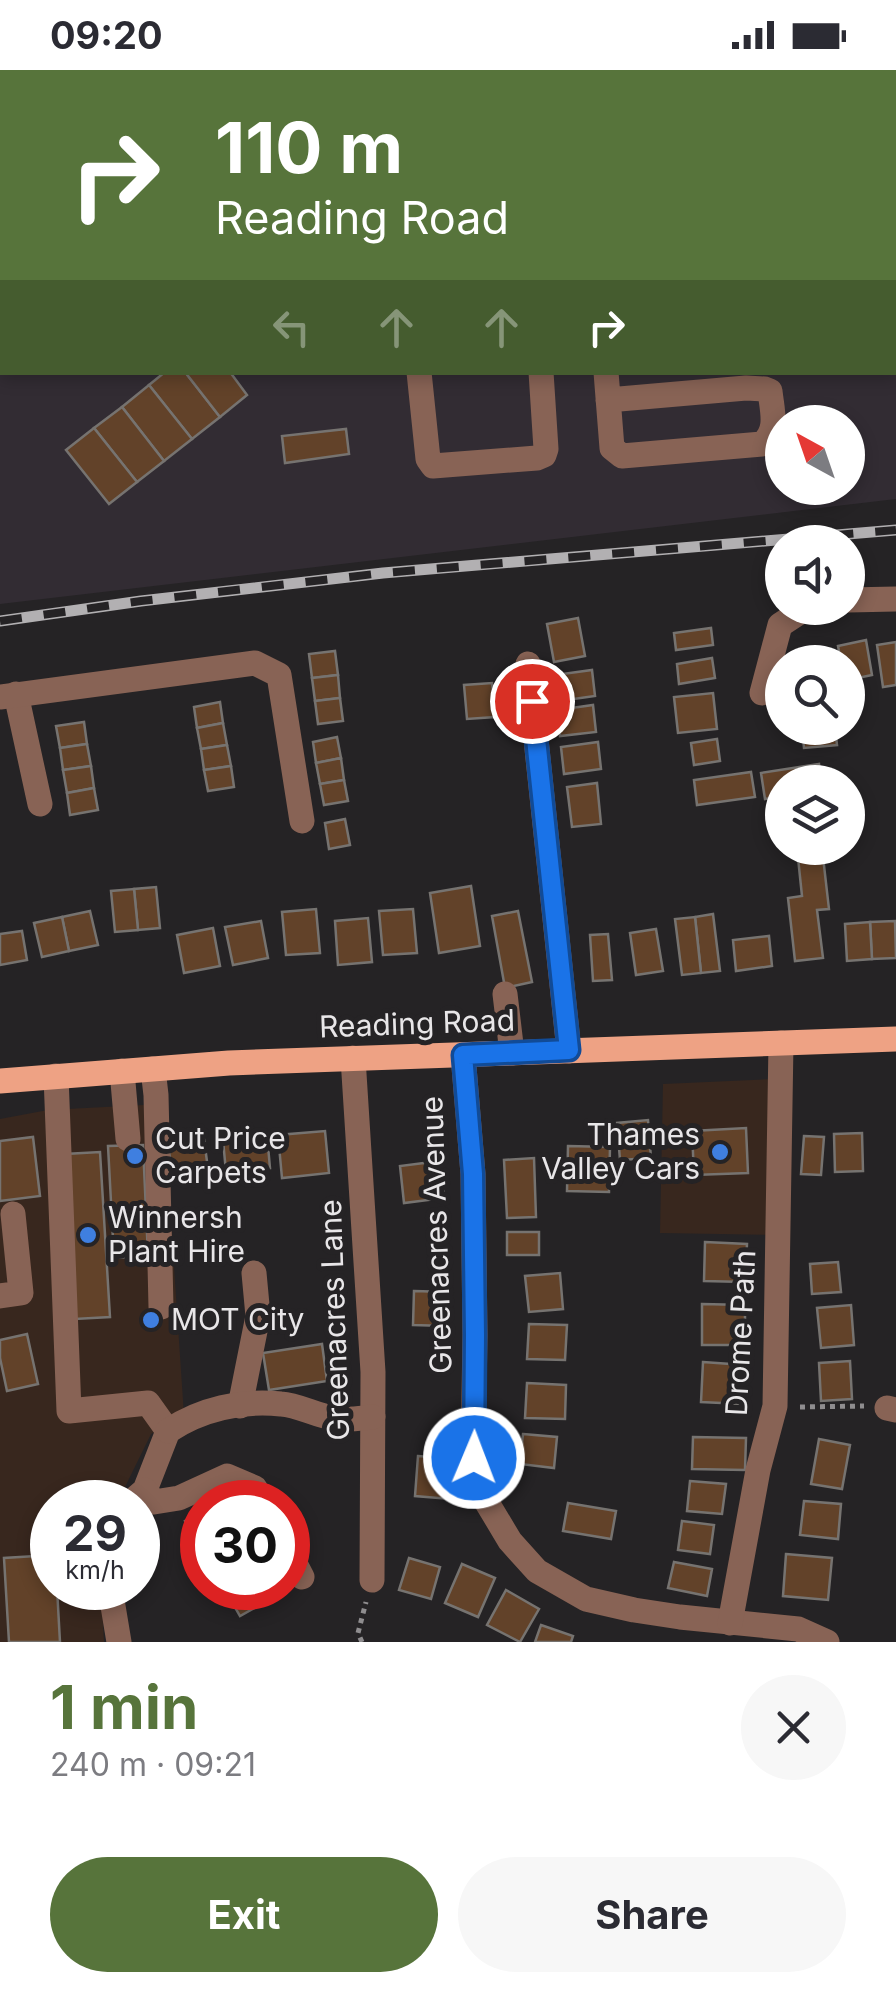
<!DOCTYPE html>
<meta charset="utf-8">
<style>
:root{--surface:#fff;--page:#f7f7f7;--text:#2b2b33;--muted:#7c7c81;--accent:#57743b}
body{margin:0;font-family:Inter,sans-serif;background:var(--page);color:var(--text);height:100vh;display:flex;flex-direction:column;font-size:38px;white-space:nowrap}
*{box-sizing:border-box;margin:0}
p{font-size:32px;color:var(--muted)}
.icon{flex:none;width:55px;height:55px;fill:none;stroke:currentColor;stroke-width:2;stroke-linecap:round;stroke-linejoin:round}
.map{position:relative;height:1572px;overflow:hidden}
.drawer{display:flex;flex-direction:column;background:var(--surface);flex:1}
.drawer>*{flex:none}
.top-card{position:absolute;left:0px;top:0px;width:898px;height:305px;box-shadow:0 5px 15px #0003;background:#57743b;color:#fff;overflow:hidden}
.needle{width:65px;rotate:320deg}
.buttons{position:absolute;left:765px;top:335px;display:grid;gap:20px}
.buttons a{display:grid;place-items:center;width:100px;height:100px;border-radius:50%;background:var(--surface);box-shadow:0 5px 15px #0003;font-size:50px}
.speed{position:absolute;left:30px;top:1410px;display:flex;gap:20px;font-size:50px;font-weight:700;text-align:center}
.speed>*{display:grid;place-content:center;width:130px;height:130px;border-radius:50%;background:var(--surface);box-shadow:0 5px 15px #0003;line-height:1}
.speed small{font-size:25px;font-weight:400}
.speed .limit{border:15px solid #d22;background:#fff;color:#111}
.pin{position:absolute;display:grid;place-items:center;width:85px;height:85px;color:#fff;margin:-42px;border:5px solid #fff;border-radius:50%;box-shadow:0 2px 10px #0007}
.me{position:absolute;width:110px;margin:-55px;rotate:1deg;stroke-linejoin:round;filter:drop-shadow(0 0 8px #0008)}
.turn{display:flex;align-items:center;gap:35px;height:210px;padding:0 50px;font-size:45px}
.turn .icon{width:130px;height:130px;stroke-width:2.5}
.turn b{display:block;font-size:70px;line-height:85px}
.lanes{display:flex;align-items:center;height:95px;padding:0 50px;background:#0003;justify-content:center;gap:50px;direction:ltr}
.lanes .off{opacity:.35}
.round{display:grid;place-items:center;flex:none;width:105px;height:105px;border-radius:52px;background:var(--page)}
.overview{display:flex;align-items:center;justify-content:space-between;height:170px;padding:0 50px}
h1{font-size:60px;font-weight:700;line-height:75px;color:var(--accent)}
.action{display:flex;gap:20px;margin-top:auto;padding:20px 50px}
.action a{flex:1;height:115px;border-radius:60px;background:var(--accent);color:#fff;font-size:40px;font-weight:700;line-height:115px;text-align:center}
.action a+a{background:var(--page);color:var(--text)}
.status{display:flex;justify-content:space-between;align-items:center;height:70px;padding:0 50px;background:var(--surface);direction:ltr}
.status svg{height:28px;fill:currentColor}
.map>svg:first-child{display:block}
.commercial{fill:#38271e}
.built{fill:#322c33;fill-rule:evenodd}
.building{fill:#624229;stroke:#767370;stroke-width:2.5}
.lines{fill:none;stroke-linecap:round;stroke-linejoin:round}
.path{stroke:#8f8d8f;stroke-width:5;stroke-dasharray:5 5;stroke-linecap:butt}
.minor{stroke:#886355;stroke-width:25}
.major{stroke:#eea284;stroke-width:25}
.rail-casing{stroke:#b2b0b2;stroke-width:11}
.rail{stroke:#252325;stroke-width:8;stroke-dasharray:22;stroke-linecap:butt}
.route-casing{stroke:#114b97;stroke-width:25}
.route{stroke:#1a73e8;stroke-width:18}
.shop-dot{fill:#3f7fe0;stroke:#252325;stroke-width:4}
.labels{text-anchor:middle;stroke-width:10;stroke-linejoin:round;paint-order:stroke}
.street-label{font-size:30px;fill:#e8e6e8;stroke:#252325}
.poi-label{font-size:30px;fill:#e8e6e8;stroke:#252325;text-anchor:start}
</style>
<div class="status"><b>09:20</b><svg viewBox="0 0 49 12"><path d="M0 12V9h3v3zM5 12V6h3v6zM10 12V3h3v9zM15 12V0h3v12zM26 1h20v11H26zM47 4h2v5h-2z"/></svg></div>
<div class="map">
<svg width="896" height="1572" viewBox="0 0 896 1572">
<rect width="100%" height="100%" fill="#252325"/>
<g class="commercial">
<path d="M775 1009 771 1165 660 1163 663 1014Z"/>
<path d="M163 1034 184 1345 151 1364 125 1417 111 1432H52V1518H101L104 1572H0V1049L48 1040Z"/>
</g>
<path class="built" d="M0 0H896V429L0 534ZM2 2H895V302H2ZM782 352H848V418H782Z"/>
<g class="building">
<path d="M165 302H185L220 347 192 369 149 315Z"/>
<path d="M185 302H230L247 325 220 347Z"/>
<path d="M149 315 192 369 164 391 122 337Z"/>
<path d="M122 337 164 391 137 412 94 358Z"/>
<path d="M94 358 137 412 109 434 66 380Z"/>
<path d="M346 359 349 384 285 393 282 366Z"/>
<path d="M578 548 585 586 554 592 547 554Z"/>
<path d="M711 558 713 575 676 580 674 563Z"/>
<path d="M866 570 872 605 848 610V592H841L838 576Z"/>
<path d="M896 572V615L883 617 877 575Z"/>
<path d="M335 581 338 605 312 608 309 584Z"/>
<path d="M712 588 715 608 679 614 677 594Z"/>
<path d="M592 600 595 626 559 631 555 605Z"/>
<path d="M338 605 340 628 315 631 312 608Z"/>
<path d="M492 613 495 647 467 649 464 615Z"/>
<path d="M713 623 717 659 678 663 674 627Z"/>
<path d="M340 628 343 651 318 654 315 631Z"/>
<path d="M220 632 223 653 197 658 194 637Z"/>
<path d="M593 635 596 662 560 666 557 640Z"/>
<path d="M84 652 87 674 60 678 56 656Z"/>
<path d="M223 653 227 675 201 679 197 658Z"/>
<path d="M802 658H835L837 675 804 678Z"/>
<path d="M337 667 341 688 316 693 313 672Z"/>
<path d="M717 669 720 691 694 695 691 673Z"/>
<path d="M598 672 601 699 564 704 561 677Z"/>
<path d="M87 674 91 696 63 700 60 678Z"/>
<path d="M227 675 231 696 204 700 201 679Z"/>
<path d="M341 688 344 710 320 714 316 693Z"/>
<path d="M819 694 821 712H782V726L765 729 761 703Z"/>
<path d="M91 696 94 718 67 723 63 700Z"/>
<path d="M231 696 234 717 208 721 204 700Z"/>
<path d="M751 702 755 727 697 735 694 710Z"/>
<path d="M344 710 348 731 324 735 320 714Z"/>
<path d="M597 713 601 754 572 757 567 717Z"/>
<path d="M94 718 98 740 70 745 67 723Z"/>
<path d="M345 749 350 775 329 779 325 753Z"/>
<path d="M797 778H822L829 839 817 840 823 888 795 891 788 828 802 826Z"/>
<path d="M471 816 480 876 439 883 430 823Z"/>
<path d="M156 817 160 858 138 860 134 819Z"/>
<path d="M134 819 138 860 115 862 111 821Z"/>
<path d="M316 839 320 883 286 885 282 842Z"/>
<path d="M413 839 417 883 383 885 379 841Z"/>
<path d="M90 841 98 875 69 881 62 847Z"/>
<path d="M518 841 532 912 505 918 492 846Z"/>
<path d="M713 844 720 901 701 903 695 847Z"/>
<path d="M62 847 69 881 42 887 34 853Z"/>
<path d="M695 847 701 903 682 905 675 849Z"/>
<path d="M368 848 372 892 338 895 335 851Z"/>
<path d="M261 851 268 888 233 895 225 857Z"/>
<path d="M895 851 896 888 872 889 870 852Z"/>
<path d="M870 852 872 889 847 891 845 854Z"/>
<path d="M213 858 220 896 184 903 177 865Z"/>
<path d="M656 859 663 901 636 905 630 863Z"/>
<path d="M22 861 27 890 0 895V864Z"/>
<path d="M608 864 612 910 593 911 590 865Z"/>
<path d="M769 866 772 896 736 901 733 870Z"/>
<path d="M648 1050 651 1088 620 1090 617 1053Z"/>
<path d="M746 1058 748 1103 694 1105 692 1061Z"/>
<path d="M325 1061 329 1103 282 1108 278 1065Z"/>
<path d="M862 1063 863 1101 835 1102 834 1064Z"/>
<path d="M267 1065 270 1098 226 1102 223 1070Z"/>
<path d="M804 1066 824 1067 821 1105 801 1104Z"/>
<path d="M33 1067 40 1126 0 1131V1071Z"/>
<path d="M204 1069 208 1099 172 1104 168 1074Z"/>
<path d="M143 1075 148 1186 114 1188 108 1076Z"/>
<path d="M568 1076 610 1077 609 1122 567 1121Z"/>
<path d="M100 1082 110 1247 75 1249 65 1084Z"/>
<path d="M534 1088 536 1147 507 1148 504 1090Z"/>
<path d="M440 1091 444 1128 404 1133 400 1096Z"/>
<rect x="507" y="1162" width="32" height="23"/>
<path d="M705 1172 747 1174 745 1212 704 1211Z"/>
<path d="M838 1192 841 1222 812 1224 810 1194Z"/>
<path d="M560 1203 563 1239 529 1242 525 1206Z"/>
<path d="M414 1221 447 1222 446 1256 413 1255Z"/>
<path d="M702 1234 745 1235V1275H702Z"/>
<path d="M851 1235 854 1275 821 1278 817 1238Z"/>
<path d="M529 1254 567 1255 565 1290 527 1289Z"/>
<path d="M27 1264 38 1314 7 1321 0 1288V1270Z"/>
<path d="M322 1274 327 1311 269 1320 263 1283Z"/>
<path d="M850 1291 852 1329 821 1331 819 1293Z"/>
<path d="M703 1292 744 1295 742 1334 701 1332Z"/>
<path d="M527 1313 566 1315 565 1349 525 1348Z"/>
<path d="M523 1364 557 1367 554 1398 520 1394Z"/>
<path d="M693 1367 746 1368 745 1400 692 1399Z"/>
<path d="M819 1369 850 1375 842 1419 811 1414Z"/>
<path d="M418 1386 453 1389 450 1429 415 1426Z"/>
<path d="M690 1411 726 1414 722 1444 687 1441Z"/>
<path d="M804 1431 841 1434 838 1469 800 1465Z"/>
<path d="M568 1433 616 1441 611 1469 563 1461Z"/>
<path d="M202 1441V1481L185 1451Z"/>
<path d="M682 1451 714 1455 710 1484 678 1480Z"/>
<path d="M786 1484 832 1488 828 1530 783 1526Z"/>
<path d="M52 1485V1518H57L60 1572H9L4 1488Z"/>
<path d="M409 1488 440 1497 431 1529 399 1520Z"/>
<path d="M674 1492 712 1499 707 1526 668 1518Z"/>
<path d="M462 1494 495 1508 478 1547 445 1533Z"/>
<path d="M224 1518H260L267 1531 240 1546Z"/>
<path d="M506 1520 539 1539 520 1572 487 1555Z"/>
<path d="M541 1555 573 1566 571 1572H535Z"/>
</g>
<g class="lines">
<g class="path">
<path d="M800 1337 864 1336"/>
<path d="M362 1572 358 1563 366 1532"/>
</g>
<g class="minor">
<path d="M22 0 23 2"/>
<path d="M52 0 53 2"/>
<path d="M308 2 312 0"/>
<path d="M0 65 2 54"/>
<path d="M0 125 2 129"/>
<path d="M0 160H2"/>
<path d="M895 277H896"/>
<path d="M419 302 428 389 433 396 537 388 544 385 546 379 541 302"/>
<path d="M606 302 612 378 622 386 762 374C779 360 772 341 770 321L765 319 746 318 608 330"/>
<path d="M848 530 896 529"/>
<path d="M528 594 569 981"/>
<path d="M762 623 780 555 806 538"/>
<path d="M16 624 40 734"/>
<path d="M0 627 255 593 279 605 302 751"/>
<path d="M505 924 512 983"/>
<path d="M463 985 473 1104 475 1265 473 1387 483 1426 510 1471 537 1501 586 1529 634 1540 680 1547 798 1559 827 1572"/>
<path d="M353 988 373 1302 372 1510"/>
<path d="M153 999 156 1025 161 1237"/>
<path d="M122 1001 128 1069"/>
<path d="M56 1006 69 1341 148 1333 168 1361 145 1420 131 1432"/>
<path d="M0 1226 21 1223 13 1144"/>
<path d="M240 1336 258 1246 254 1203"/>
<path d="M887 1338 896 1340"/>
<path d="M168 1361C201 1339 241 1330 281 1334 299 1335 316 1346 334 1348 346 1351 361 1348 373 1347"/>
<path d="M145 1420 154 1432 179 1428 227 1406 255 1418 262 1432"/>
<path d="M288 1480 302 1507"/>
<path d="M110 1518 119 1572"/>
<path d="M730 1553 758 1400 775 1336 781 973"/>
</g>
<path class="major" d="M0 1011 229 993 896 969"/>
<defs>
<path id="rail" d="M0 551 141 531 383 503 896 460"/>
</defs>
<use href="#rail" class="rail-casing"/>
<use href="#rail" class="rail"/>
</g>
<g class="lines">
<defs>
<path id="route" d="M474 1388 475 1265 473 1104 463 985 569 980 532 631"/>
</defs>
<use href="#route" class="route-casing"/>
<use href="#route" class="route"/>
</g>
<g class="shop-dot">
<circle cx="720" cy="1082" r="10"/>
<circle cx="135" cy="1086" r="10"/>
<circle cx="88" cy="1165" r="10"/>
<circle cx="151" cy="1250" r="10"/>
</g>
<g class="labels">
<g class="street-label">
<text transform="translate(417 954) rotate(-2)" y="10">Reading Road</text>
<text transform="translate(437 1165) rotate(-92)" y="10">Greenacres Avenue</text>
<text transform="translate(335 1250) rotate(-92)" y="10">Greenacres Lane</text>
<text transform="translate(741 1263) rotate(-87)" y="10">Drome Path</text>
</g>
<g class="poi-label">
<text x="700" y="1075" text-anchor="end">Thames<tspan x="700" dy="34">Valley Cars</tspan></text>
<text x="155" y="1079">Cut Price<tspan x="155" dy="34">Carpets</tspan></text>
<text x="108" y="1158">Winnersh<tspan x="108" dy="34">Plant Hire</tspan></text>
<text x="171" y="1260">MOT City</text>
</g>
</g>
</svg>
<div class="buttons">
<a><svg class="needle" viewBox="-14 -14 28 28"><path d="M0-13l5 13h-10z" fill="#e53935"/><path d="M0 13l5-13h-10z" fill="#7c7c81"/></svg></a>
<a><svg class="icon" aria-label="sound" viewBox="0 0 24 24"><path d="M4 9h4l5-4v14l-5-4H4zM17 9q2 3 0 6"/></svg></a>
<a><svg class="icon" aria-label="search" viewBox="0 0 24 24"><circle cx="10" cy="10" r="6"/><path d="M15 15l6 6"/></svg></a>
<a><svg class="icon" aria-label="layers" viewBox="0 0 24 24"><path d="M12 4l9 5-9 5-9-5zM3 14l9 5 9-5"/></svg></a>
</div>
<div class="speed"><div>29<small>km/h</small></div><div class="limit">30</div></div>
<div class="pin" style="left:532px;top:631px;background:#d93025"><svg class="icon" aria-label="arrive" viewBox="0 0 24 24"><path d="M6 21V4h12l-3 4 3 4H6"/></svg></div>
<svg class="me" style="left:474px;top:1388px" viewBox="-20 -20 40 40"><circle r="17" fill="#1a73e8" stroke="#fff" stroke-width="3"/><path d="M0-11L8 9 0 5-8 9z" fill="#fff"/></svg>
<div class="top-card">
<div class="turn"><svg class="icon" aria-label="right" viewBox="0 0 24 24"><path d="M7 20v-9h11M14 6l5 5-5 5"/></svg><div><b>110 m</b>Reading Road</div></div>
<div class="lanes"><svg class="icon off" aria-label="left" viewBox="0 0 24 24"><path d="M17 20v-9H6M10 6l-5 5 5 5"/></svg><svg class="icon off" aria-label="ahead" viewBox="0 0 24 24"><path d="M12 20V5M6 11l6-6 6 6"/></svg><svg class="icon off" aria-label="ahead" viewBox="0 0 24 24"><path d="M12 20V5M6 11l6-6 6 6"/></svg><svg class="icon" aria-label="right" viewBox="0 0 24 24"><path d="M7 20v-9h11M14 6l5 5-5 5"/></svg></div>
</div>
</div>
<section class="drawer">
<div class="overview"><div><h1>1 min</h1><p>240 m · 09:21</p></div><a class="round"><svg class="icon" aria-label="close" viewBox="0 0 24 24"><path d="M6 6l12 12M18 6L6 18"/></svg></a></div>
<div class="action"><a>Exit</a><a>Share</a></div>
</section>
